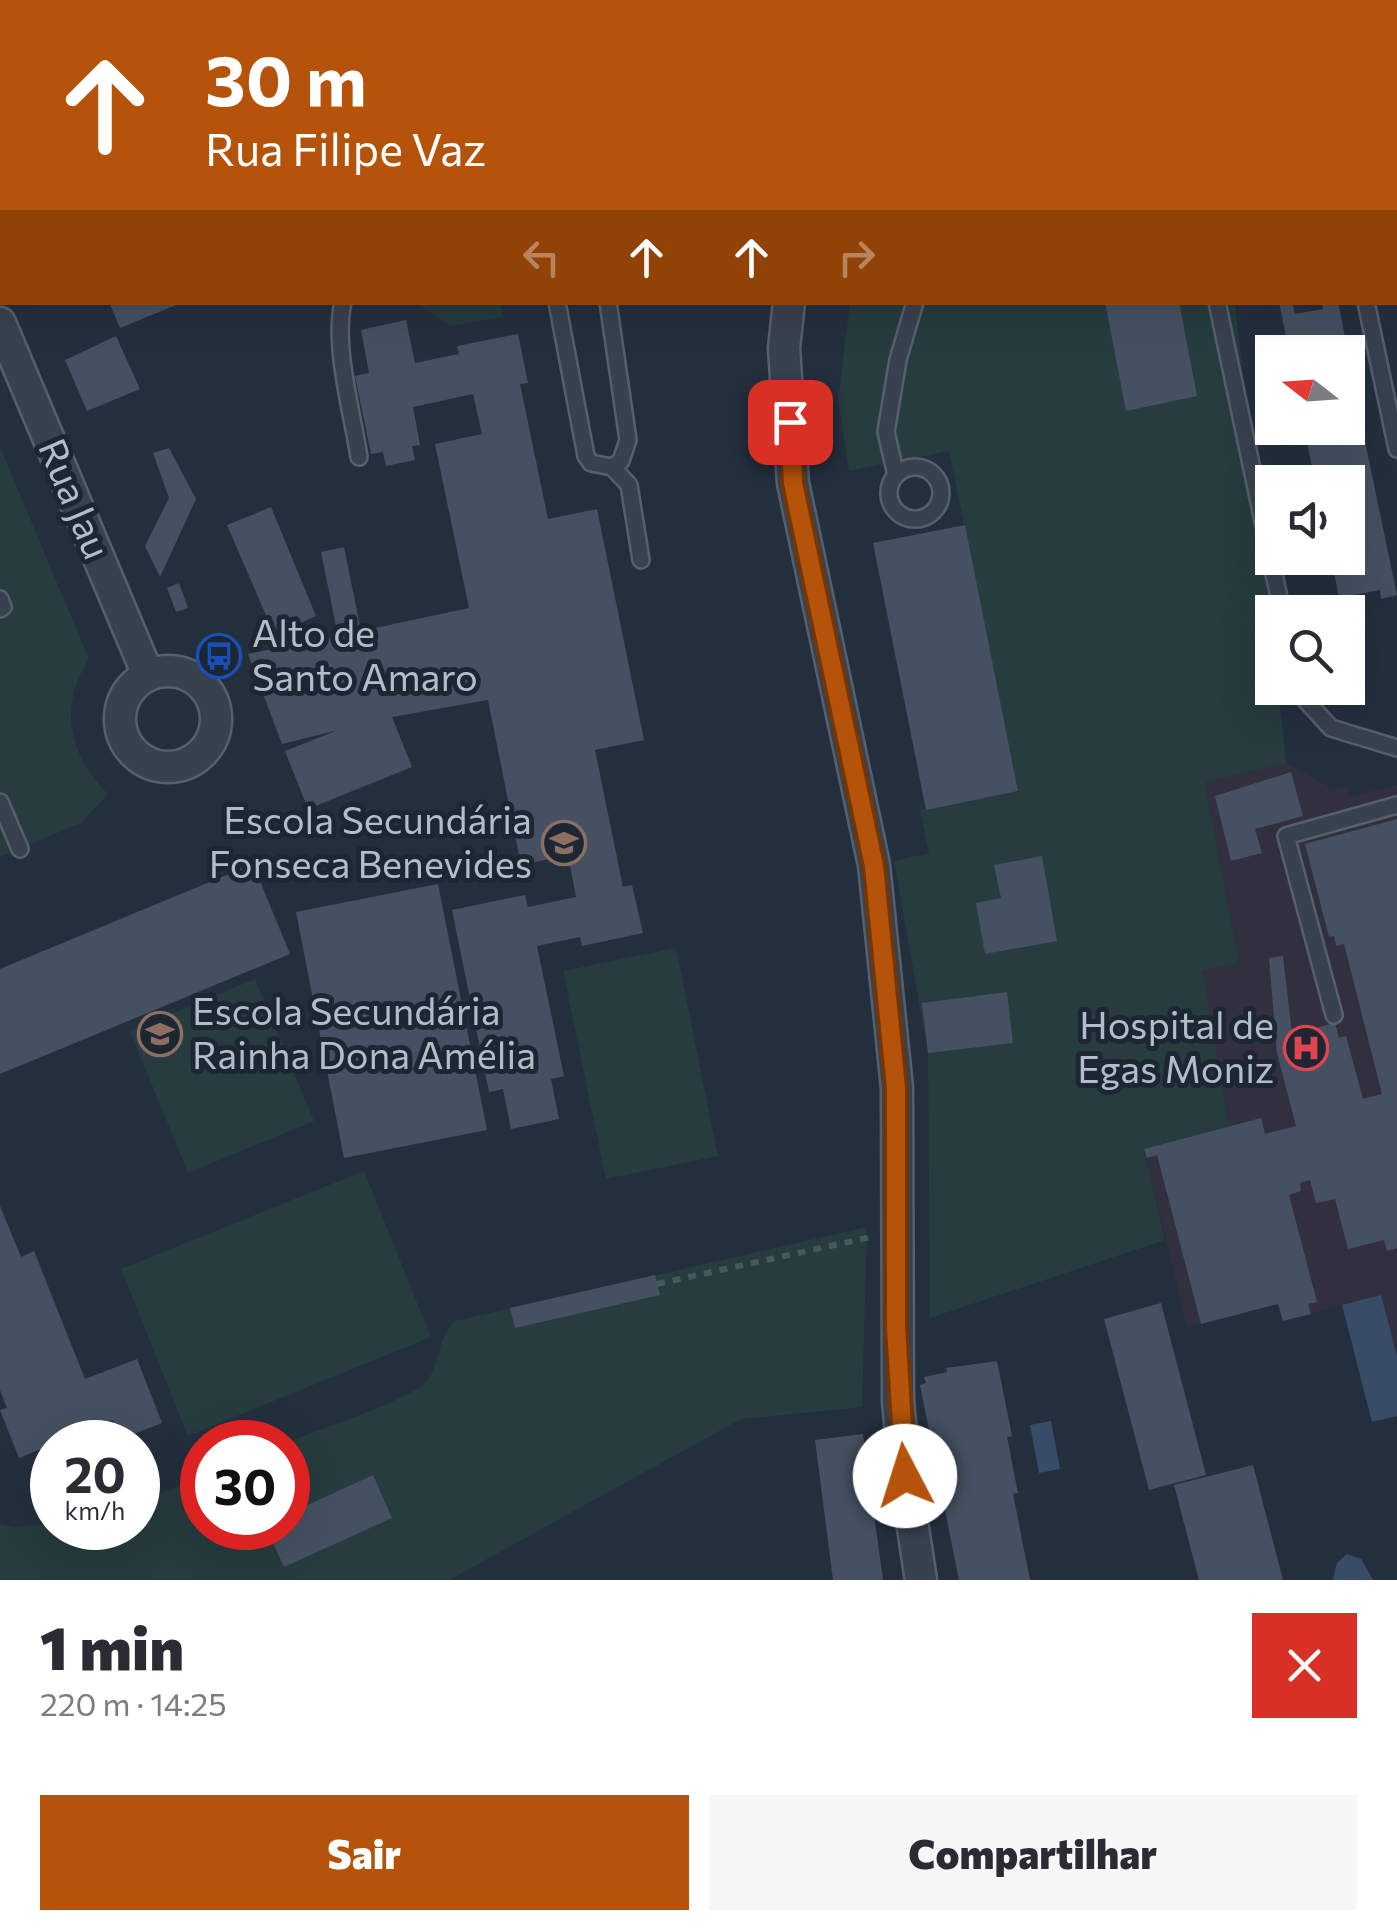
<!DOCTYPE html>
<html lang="pt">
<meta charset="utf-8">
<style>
:root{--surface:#fff;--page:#f7f7f7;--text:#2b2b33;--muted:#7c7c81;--accent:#b45309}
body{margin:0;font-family:Commissioner,sans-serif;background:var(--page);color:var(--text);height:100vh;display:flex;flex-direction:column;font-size:38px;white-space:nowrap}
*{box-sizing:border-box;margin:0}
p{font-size:32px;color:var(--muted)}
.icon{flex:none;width:55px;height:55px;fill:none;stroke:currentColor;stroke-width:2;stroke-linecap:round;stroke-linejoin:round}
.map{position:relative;height:1580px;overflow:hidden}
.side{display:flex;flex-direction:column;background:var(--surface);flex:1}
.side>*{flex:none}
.banner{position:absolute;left:0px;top:0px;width:1398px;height:305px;box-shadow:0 10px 40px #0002;background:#b45309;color:#fff;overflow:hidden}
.needle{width:65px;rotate:287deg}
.tools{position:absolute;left:1255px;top:335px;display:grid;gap:20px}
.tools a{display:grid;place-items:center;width:110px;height:110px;border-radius:0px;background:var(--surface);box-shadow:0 10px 40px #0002;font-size:50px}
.speed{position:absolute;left:30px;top:1420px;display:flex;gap:20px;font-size:50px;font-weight:700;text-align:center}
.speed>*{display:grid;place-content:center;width:130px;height:130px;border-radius:50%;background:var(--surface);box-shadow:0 10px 40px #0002;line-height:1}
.speed small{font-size:25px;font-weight:400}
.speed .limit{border:15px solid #d22;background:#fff;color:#111}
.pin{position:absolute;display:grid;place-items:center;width:85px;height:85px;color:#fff;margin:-42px;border-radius:20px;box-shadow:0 5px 15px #0006}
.me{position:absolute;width:110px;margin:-55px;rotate:355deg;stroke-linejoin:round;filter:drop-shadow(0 0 8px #0008)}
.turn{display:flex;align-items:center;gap:35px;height:210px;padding:0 40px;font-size:45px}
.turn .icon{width:130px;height:130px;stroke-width:2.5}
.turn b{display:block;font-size:70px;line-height:85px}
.lanes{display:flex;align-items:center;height:95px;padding:0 40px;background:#0003;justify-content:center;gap:50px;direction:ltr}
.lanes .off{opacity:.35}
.round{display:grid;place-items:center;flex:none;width:105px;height:105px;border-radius:0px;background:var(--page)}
.overview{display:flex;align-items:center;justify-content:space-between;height:170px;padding:0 40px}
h1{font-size:60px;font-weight:800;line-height:75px}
.primary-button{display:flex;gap:20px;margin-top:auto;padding:20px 40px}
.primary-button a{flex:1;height:115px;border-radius:0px;background:var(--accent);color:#fff;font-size:40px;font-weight:800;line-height:115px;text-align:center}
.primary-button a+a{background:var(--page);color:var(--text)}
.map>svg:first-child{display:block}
.medical{fill:#32303f}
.green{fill:#263c3f}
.water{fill:#394c67}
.building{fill:#455162}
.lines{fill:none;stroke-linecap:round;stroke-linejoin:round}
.lane-casing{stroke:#565f6c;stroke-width:20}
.street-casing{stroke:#565f6c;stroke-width:35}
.path{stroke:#44595c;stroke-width:6;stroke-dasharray:8 8;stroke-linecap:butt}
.lane{stroke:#38414e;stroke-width:15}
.street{stroke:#38414e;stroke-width:30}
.route-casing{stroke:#753606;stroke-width:25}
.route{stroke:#b45309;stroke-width:18}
.labels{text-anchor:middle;stroke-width:10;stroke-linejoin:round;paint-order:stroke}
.street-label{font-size:38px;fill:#b4bcc9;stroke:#1d2633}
.poi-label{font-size:38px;fill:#b4bcc9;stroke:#1d2633;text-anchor:start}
</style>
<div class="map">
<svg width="1397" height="1580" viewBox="0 0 1397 1580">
<rect width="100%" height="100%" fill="#242f3e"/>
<path class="medical" d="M1286 763 1333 789 1347 785 1349 797 1397 785V1356L1380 1295 1283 1321 1277 1304 1187 1327 1144 1149 1229 1126 1201 970 1239 963 1205 783Z"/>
<g class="green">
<path d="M858 0H1397V48L1395 2Z"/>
<path d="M417 303H500L503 317 451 326Z"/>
<path d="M850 303H1235L1272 642V688H1278L1286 763 1205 783 1239 963 1202 971 1229 1126 1144 1149 1165 1240 930 1318 928 1053 894 861 929 853 920 810 1018 791 949 451 849 471 838 401Z"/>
<path d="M0 447 89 659C58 706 69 756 108 794L81 823 0 857Z"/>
<path d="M676 948 718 1156 606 1179 563 971Z"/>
<path d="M255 979 314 1121 188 1173 130 1031Z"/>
<path d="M364 1171 431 1337 188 1436 121 1269Z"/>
<path d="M867 1227 862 1407 741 1419 449 1580H0V1524L14 1527 52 1523V1528H138V1503L202 1477V1528H288L287 1442C312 1433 412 1398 425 1383 442 1364 435 1341 455 1321Z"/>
</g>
<g class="water">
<path d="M1381 1295 1397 1356V1416L1372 1422 1342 1305Z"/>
<path d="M1051 1421 1060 1469 1039 1473 1030 1425Z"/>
<path d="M1347 1554 1361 1559 1373 1580H1333L1337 1563Z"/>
</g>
<g class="building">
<path d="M109 302H181V303L120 328Z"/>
<path d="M1105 302H1179L1197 396 1126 411Z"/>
<path d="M1279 302H1292L1295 314 1323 309 1322 302H1338L1348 352H1289Z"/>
<path d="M406 320 415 363 459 354 457 346 518 334 528 383 520 384 548 519 597 509 644 740 595 750 623 887 632 885 643 933 582 946 580 937 537 946 564 1076 551 1079 559 1119 511 1129 503 1089 489 1092 452 910 525 895 528 907 576 897 568 855 521 865 488 700 392 717 412 767 308 809 285 751 338 730 282 744 248 654 338 636 321 552 344 547 361 631 469 608 435 444 482 434 473 394 413 407 420 445 412 446 415 460 386 466 383 452 371 454 355 376 369 373 361 330Z"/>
<path d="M116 336 140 389 87 411 65 360Z"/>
<path d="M1348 360 1397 595 1381 599 1380 590 1339 598 1331 558H1348V482H1315L1304 428H1348Z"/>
<path d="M169 448 196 499 160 577 145 546 169 498 153 453Z"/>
<path d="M271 507 316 616 274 634 227 525Z"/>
<path d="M965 525 1018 791 926 810 873 543Z"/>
<path d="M179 583 188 608 176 612 167 588Z"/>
<path d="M1291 772 1303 816 1255 829 1262 853 1231 861 1215 796Z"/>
<path d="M1397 819V1248L1387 1251 1384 1240 1348 1249 1335 1199 1316 1203 1310 1180 1300 1183 1301 1191 1289 1195 1317 1302 1308 1304 1311 1314 1283 1321 1278 1304 1201 1324 1157 1155 1147 1158 1144 1149 1261 1118 1265 1134 1296 1126 1277 1053 1269 958 1283 956 1292 1034 1335 1023 1339 1038 1346 1036 1363 1099 1382 1094 1344 944 1336 946 1334 936 1329 937 1305 844Z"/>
<path d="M1042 856 1057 941 985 954 976 903 1001 898 994 865Z"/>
<path d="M253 864 290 954 0 1074V969Z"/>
<path d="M438 884 487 1130 344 1158 296 912Z"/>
<path d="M1007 992 1013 1043 928 1053 922 1003Z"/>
<path d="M0 1206 21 1257 34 1251 85 1379 137 1359 162 1423 121 1439 113 1420 19 1458 0 1410 7 1408 0 1390Z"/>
<path d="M655 1275 660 1295 515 1328 510 1308Z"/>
<path d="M1161 1303 1206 1475 1149 1490 1104 1319Z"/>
<path d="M997 1361 1012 1436 1007 1437 1018 1493 1013 1494 1030 1580H959L920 1385 926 1383 924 1377 947 1372 946 1368Z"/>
<path d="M863 1434 883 1580H833L815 1440Z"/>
<path d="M1253 1465 1283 1580H1199L1174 1485Z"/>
<path d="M373 1475 392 1518 284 1567 266 1528H288V1514Z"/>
</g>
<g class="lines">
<defs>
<g id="lane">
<path d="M490 0V2"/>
<path d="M824 2 825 0"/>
<path d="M1395 86H1397"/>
<path d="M343 302C333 346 352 411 359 457"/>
<path d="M557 302 586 456 591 463 612 467 629 485 641 560"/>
<path d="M608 302 628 440 621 461 612 467"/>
<path d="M1217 302 1282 612"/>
<path d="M1366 302 1397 449"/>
<circle cx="915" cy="493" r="26"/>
<path d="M896 475 886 432 898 360 915 302"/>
<path d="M0 599 3 607 0 609"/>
<path d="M1298 688 1299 693 1331 728 1397 748"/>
<path d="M0 802 20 849"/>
<path d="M1334 1015 1286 836 1397 805"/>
</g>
<g id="street">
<path d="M648 0 649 2"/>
<path d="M52 2 53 0"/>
<path d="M0 86 2 83"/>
<path d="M789 302 784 348 793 483 874 865 897 1088 898 1401 905 1476 921 1580"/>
<path d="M0 323 148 675"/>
<circle cx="168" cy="719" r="48"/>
</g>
</defs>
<use href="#lane" class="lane-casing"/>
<use href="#street" class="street-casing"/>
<path class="path" d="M657 1284 871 1237"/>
<use href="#lane" class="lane"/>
<use href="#street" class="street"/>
</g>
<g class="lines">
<defs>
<path id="route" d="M790 422 793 483 874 866 896 1088V1326L905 1476"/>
</defs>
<use href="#route" class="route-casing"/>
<use href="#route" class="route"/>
</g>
<defs>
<symbol id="bus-ring" viewBox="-11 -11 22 22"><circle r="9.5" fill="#1d2633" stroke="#1a4fb4" stroke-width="1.5"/><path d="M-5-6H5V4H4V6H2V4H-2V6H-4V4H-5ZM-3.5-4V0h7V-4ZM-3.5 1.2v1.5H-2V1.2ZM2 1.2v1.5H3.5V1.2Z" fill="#1a4fb4"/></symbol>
<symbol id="school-ring" viewBox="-11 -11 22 22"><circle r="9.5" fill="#1d2633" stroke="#8d6e63" stroke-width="1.5"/><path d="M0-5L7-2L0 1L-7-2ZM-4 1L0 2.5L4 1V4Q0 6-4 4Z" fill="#8d6e63"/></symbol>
<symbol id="hospital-ring" viewBox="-11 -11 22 22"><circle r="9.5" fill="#1d2633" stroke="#e0444e" stroke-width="1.5"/><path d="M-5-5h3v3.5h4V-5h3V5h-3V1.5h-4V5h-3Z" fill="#e0444e"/></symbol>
</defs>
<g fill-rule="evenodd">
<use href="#bus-ring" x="194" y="631" width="50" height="50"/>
<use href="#school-ring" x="539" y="818" width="50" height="50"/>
<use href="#school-ring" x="135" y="1009" width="50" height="50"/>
<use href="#hospital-ring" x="1281" y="1023" width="50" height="50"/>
</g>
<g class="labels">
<g class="street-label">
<text transform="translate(74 499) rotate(67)" y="13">Rua Jau</text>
</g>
<g class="poi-label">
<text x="252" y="647">Alto de<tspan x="252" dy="44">Santo Amaro</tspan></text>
<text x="532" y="834" text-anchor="end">Escola Secundária<tspan x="532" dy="44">Fonseca Benevides</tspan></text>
<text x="192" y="1025">Escola Secundária<tspan x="192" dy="44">Rainha Dona Amélia</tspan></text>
<text x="1274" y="1039" text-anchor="end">Hospital de<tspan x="1274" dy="44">Egas Moniz</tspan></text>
</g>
</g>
</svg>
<div class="tools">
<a><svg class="needle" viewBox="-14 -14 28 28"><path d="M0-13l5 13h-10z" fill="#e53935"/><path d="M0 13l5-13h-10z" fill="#7c7c81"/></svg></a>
<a><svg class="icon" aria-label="sound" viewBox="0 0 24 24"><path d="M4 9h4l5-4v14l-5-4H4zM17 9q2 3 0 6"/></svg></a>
<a><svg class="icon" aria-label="search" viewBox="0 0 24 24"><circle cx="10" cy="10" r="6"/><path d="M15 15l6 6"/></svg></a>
</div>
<div class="speed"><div>20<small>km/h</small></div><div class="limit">30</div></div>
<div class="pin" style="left:790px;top:422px;background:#d93025"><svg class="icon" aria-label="arrive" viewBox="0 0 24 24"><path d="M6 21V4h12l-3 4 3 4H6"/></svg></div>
<svg class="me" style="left:905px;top:1476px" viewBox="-20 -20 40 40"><circle r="19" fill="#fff"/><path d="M0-13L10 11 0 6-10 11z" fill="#b45309"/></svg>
<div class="banner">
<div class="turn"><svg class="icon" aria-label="ahead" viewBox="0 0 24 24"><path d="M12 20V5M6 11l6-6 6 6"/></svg><div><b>30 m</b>Rua Filipe Vaz</div></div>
<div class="lanes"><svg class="icon off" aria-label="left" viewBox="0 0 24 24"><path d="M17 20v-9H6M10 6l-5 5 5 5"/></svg><svg class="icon" aria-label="ahead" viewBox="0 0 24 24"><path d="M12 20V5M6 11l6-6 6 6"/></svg><svg class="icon" aria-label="ahead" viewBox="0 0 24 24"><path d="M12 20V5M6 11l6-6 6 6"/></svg><svg class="icon off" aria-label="right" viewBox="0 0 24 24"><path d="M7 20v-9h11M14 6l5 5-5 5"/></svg></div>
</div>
</div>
<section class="side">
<div class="overview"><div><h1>1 min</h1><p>220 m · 14:25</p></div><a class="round" style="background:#d93025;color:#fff"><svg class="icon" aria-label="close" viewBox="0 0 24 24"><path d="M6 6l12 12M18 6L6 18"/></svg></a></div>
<div class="primary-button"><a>Sair</a><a>Compartilhar</a></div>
</section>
